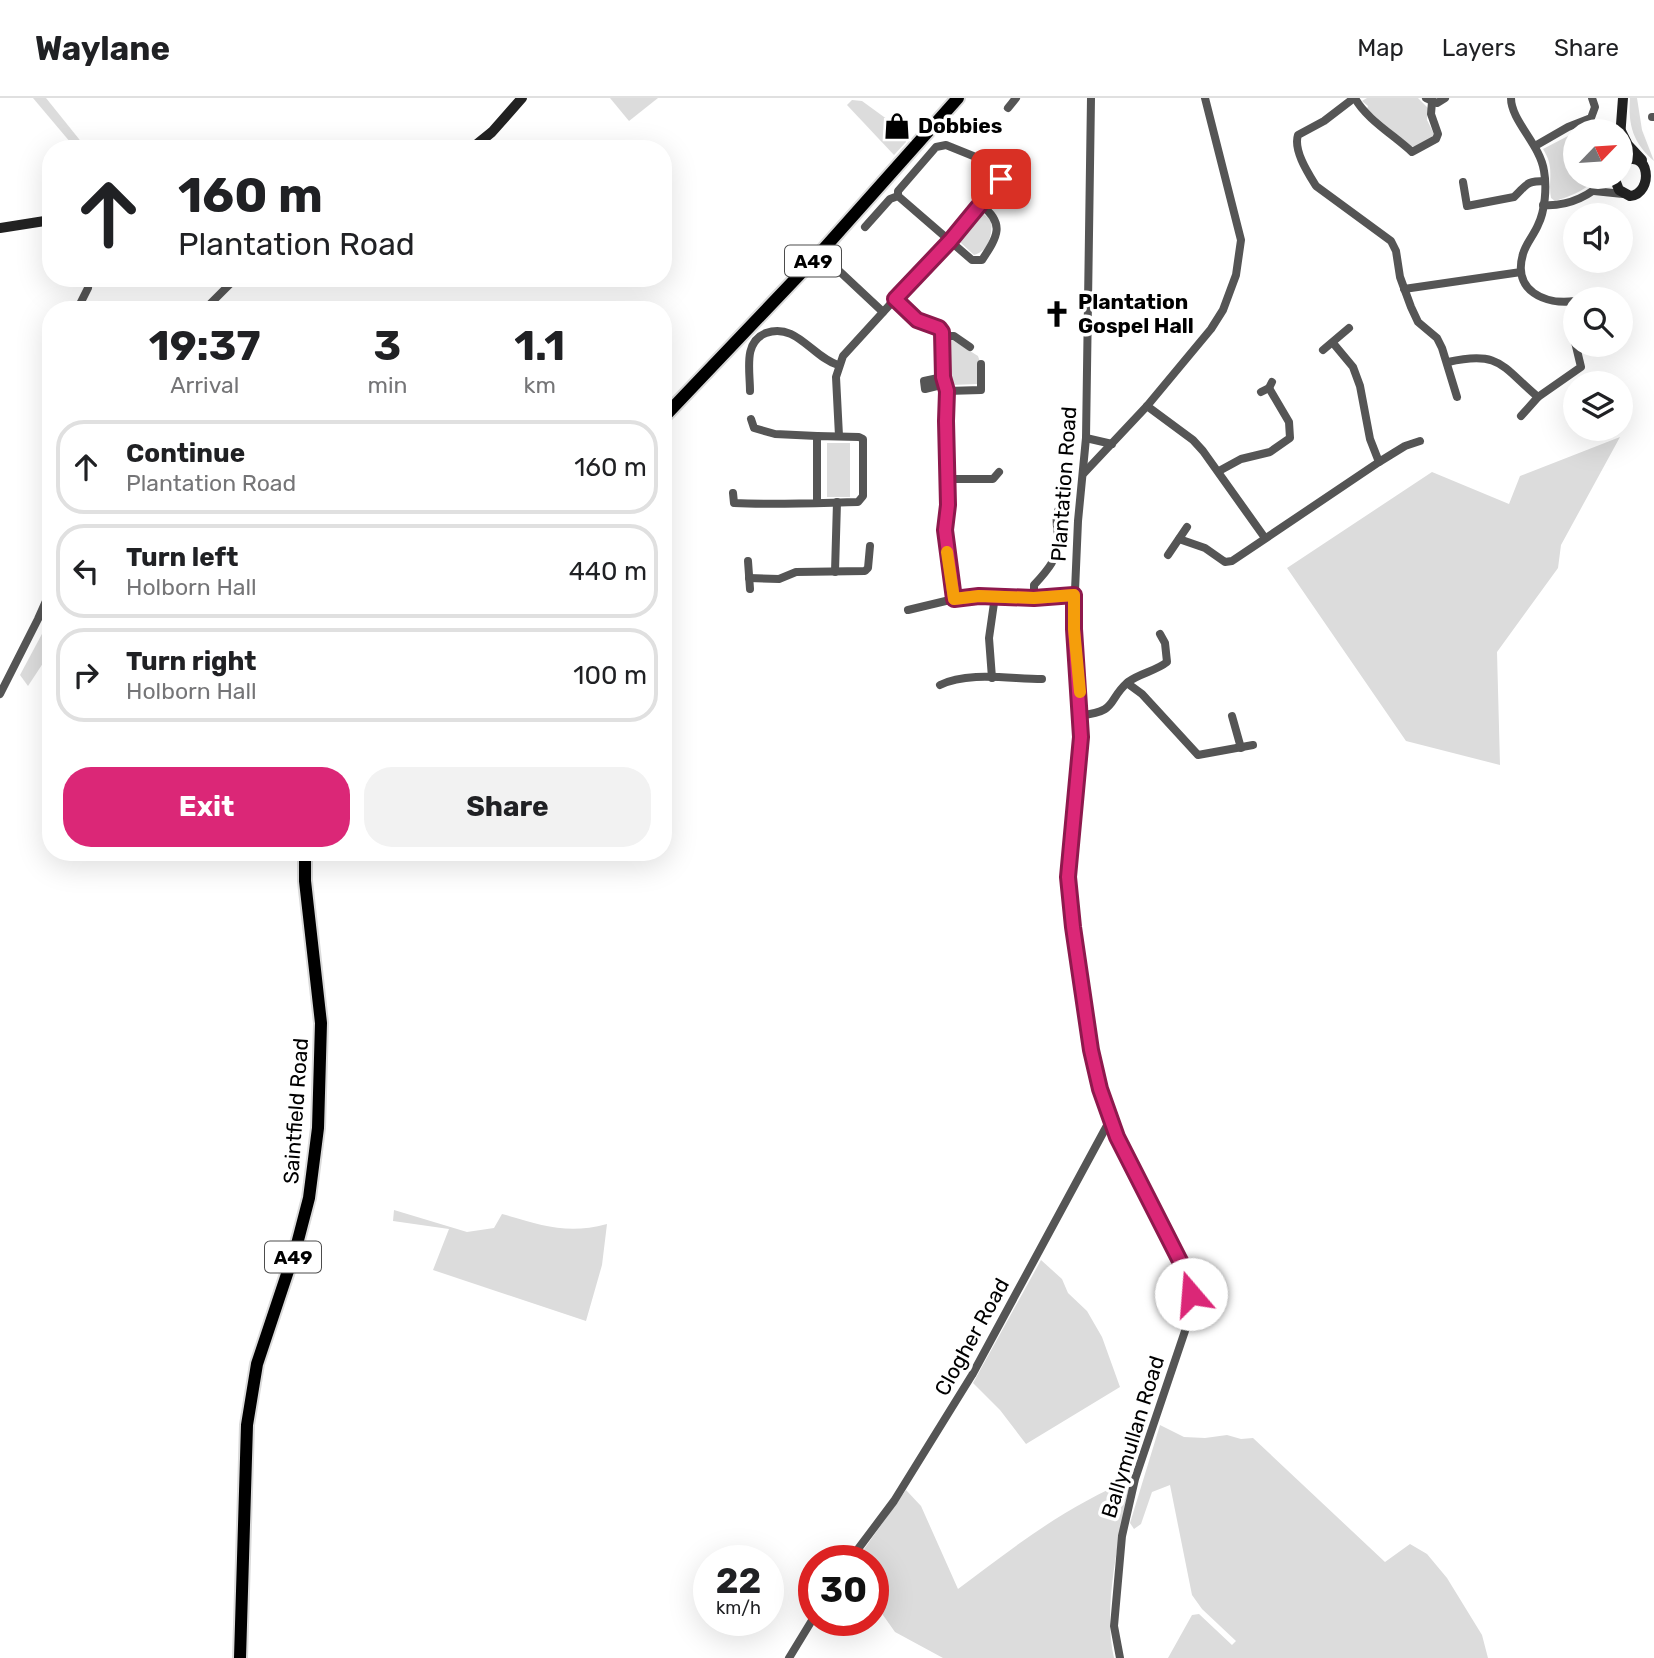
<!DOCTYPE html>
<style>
:root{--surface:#fff;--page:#f2f2f2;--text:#202124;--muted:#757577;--line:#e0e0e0;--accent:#db2777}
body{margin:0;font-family:Rubik,sans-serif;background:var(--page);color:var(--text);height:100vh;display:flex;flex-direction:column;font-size:26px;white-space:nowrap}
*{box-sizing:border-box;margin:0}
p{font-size:23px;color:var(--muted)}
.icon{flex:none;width:38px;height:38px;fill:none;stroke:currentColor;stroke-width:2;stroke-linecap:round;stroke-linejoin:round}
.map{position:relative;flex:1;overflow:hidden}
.side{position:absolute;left:42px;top:203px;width:630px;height:560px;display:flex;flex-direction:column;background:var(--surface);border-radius:28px;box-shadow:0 7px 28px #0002}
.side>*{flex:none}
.top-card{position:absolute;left:42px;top:42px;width:630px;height:147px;border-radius:28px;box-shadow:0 7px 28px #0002;background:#fff;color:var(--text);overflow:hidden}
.needle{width:46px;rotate:65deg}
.buttons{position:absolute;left:1563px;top:21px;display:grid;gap:14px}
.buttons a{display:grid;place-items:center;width:70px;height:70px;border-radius:50%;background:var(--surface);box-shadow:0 7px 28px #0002;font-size:35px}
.speed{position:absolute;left:693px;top:1447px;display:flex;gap:14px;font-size:35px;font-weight:700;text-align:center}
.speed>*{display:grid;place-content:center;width:91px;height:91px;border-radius:50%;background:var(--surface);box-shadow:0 7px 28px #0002;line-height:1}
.speed small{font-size:18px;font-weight:400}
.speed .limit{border:10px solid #d22;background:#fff;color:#111}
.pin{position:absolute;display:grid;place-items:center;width:60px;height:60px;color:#fff;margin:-30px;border-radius:14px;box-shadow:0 4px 10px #0006}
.me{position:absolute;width:77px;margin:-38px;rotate:342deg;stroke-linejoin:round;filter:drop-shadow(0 0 5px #0008)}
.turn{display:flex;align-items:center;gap:24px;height:147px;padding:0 21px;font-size:32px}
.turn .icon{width:91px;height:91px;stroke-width:2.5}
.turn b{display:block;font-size:49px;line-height:60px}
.eta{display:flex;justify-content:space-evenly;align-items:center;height:119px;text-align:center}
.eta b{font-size:42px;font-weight:700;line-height:49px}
.primary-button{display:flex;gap:14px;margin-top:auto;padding:14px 21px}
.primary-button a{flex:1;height:80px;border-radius:28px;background:var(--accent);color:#fff;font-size:28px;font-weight:700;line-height:80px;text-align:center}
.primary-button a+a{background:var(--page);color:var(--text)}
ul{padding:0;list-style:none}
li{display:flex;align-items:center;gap:21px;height:94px;margin:0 14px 10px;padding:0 7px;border:4px solid var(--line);border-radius:28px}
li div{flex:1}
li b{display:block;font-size:26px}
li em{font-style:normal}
header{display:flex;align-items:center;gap:42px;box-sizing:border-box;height:98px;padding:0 35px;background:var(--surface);border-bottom:2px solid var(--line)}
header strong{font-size:33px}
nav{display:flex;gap:38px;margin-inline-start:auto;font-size:24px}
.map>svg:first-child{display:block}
.green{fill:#dcdcdc}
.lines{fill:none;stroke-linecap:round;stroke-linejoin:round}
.primary-casing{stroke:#dbdbdb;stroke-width:16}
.street{stroke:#555;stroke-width:8}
.secondary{stroke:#222;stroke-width:10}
.primary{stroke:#000;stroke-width:12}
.route-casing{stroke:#8e194d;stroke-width:18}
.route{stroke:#db2777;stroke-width:12}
.slow{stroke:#f59e0b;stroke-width:12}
.labels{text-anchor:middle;stroke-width:7;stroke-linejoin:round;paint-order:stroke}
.shield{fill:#fff;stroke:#4c4c4c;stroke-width:2}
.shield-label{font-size:19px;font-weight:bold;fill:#000}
.poi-label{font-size:21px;font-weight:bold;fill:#000;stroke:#fff;text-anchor:start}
.street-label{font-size:21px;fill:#000;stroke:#fff}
</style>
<header>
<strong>Waylane</strong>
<nav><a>Map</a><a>Layers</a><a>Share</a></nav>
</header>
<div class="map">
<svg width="1654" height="1560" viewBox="0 0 1654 1560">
<rect width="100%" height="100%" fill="#fff"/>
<g class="green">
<path d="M33 0H46L87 51H76Z"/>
<path d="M610 0H658L629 23Z"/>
<path d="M1367 0H1418L1428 10 1427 22 1434 36 1431 41 1416 49 1409 48 1367 11 1368 8 1362 3Z"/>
<path d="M1630 0H1637L1642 32 1654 63C1633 45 1628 27 1630 0Z"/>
<path d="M852 2 862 3 906 35V44L894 57 847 7Z"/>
<path d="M1591 26 1601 29 1603 33H1575V79H1597C1589 91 1569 99 1555 103L1551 100C1548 80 1555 70 1543 51Z"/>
<path d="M982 115 992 123C991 138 990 152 974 157L960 144Z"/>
<path d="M949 240 978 258 980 264 977 286 952 287Z"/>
<path d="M1620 339 1561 447 1558 470 1497 554 1500 667 1406 643 1287 470 1432 374 1509 406 1520 378Z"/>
<rect x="827" y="345" width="23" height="54"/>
<path d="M43 534 51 541V553L28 588 20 577Z"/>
<path d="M394 1112 467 1134 494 1130 502 1116C542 1127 566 1137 607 1126L602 1167 586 1223 433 1172 449 1131 393 1123Z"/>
<path d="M1041 1162 1062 1181 1068 1195 1087 1213 1102 1239 1120 1289 1026 1346 1000 1312 973 1285Z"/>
<path d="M1160 1327 1184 1339 1205 1340 1227 1337 1241 1341 1253 1340 1385 1464 1410 1446 1427 1456 1447 1480 1482 1537 1488 1560H1168L1192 1517 1199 1516 1232 1547 1236 1543 1202 1511 1192 1497 1170 1387 1152 1394 1141 1426 1134 1431 1130 1425Z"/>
<path d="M1133 1381C1120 1431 1102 1509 1114 1560H943L895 1534 878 1510 873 1497V1463L857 1461 906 1392 921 1408 958 1491C1014 1449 1067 1407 1133 1381Z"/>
</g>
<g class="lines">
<defs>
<g id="primary">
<path d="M663 320 820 155 958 0"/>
<path d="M240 1560 247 1327 257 1266 297 1146 309 1100 318 1030 321 925 305 783V754"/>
</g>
</defs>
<use href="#primary" class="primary-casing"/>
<g class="street">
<path d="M1091 0 1086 340 1078 423 1074 516 1081 639 1069 761 1070 805 1092 952 1100 991 1117 1039 1180 1163 1191 1196 1186 1230 1135 1381 1122 1438 1114 1528 1120 1560"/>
<path d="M1354 0 1324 23 1298 37C1293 52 1308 75 1316 88L1391 143 1396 153 1400 179 1411 209 1418 224 1437 240 1442 250 1457 299"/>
<path d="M1355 0C1365 20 1395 38 1412 54L1436 41 1438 36 1431 16 1432 4"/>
<path d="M1426 0 1437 5 1445 0"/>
<path d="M1511 0C1511 23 1540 46 1544 73 1547 89 1545 113 1538 127 1534 137 1526 145 1523 156 1512 193 1545 207 1575 203"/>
<path d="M1008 10 1016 0"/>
<path d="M1652 19H1654"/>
<path d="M1535 48 1568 29 1591 20 1595 9 1592 0"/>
<path d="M1463 84 1467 108 1514 99C1527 87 1525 83 1545 83"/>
<path d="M1594 93 1623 96"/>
<path d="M1543 107C1570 109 1591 97 1610 79"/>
<path d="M865 129 890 101 898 98 972 162H982C997 139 1006 126 981 107"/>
<path d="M820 155 883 214"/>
<path d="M1404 191 1521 174"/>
<path d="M895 201 917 222 939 230 942 234 943 279 947 293 946 323 948 407 945 432 954 501"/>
<path d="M77 212 88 190 89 180"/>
<path d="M204 212 236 180"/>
<path d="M943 238H954L970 249"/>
<path d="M1333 245 1353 269 1360 288 1370 341 1379 364"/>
<path d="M1323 252 1349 230"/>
<path d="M1448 264C1501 252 1502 269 1538 299"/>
<path d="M943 279 924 283 925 291 945 286"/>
<path d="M750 293C750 272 743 244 766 235 796 224 812 259 838 267"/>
<path d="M947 293 981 292V266"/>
<path d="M1261 294 1269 290 1272 284"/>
<path d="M1147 308 1193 342 1203 353 1265 440"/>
<path d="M1521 318 1538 299 1581 269 1575 244"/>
<path d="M751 321 754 330 775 336 817 338"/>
<path d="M839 338 836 279 843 258 981 107 1001 81 998 68 946 47 936 49 898 93V98"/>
<path d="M1086 340 1112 346"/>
<path d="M1219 373 1241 361 1270 354 1290 340 1289 324 1269 290"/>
<path d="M1084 375 1147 308 1211 231 1223 212 1236 177 1241 142 1205 0"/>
<path d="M947 381H993L999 374"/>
<path d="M733 395 734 405C776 407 816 405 858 404L863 398V341L859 339 817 338V404"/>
<path d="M1179 441 1205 450 1225 464 1232 463 1379 364 1405 348 1420 343"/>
<path d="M1168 457 1187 429"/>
<path d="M748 463 750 491"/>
<path d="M835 474 837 404"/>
<path d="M749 480 779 481 796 474 865 473 868 470 870 448"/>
<path d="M1034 500V487C1048 472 1059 460 1058 438 1057 427 1055 421 1059 410"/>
<path d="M908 512 954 501 979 498 1034 500 1074 497"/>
<path d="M992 580 989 540 995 498"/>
<path d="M1127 585 1142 596 1198 657 1253 647"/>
<path d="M940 587C968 573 1011 581 1042 581"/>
<path d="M0 596 38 521 51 492"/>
<path d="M1081 617C1118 614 1107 602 1128 584 1140 575 1156 573 1167 564L1165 545 1160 536"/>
<path d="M1232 618 1241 650"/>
<path d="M849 1463 894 1403 972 1277 1110 1022"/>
<path d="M789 1560 814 1519"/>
</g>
<g class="secondary">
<path d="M1621 33 1628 47 1642 62"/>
<path d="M1620 40 1623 0"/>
<path d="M471 51 492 34 522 0"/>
<path d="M1614 79 1619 92 1630 98C1654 96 1651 47 1620 65"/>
<path d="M0 130 51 122"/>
</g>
<use href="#primary" class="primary"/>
</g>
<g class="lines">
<defs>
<path id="route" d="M1001 81 950 143 895 201 917 222 939 230 942 234 943 279 947 293 946 323 948 407 945 432 954 501 979 498 1034 500 1074 497V531L1081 639 1068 779 1073 829 1091 952 1100 991 1117 1039 1180 1163 1191 1196"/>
</defs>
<use href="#route" class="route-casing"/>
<use href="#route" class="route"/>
<path class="slow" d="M947 454 954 501 979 498 1034 500 1074 497V531L1080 594"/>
</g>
<defs>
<symbol id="shop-bare" viewBox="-9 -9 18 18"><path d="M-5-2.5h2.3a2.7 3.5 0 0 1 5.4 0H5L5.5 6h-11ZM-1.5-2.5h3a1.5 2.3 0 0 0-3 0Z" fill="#000" stroke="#fff" stroke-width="2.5" paint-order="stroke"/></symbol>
<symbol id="church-bare" viewBox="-9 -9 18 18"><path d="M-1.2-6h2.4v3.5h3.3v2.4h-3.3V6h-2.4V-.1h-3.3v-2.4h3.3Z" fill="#000" stroke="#fff" stroke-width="2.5" paint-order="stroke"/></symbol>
</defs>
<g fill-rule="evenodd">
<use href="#shop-bare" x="878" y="9" width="38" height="38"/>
<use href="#church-bare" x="1038" y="197" width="38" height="38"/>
</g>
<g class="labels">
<g class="shield">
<rect x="785" y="147.5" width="56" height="31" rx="5"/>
<rect x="265" y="1143.5" width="56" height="31" rx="5"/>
</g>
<g class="shield-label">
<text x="813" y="170">A49</text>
<text x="293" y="1166">A49</text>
</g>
<g class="poi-label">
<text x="918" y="35">Dobbies</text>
<text x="1078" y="211">Plantation<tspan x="1078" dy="24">Gospel Hall</tspan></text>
</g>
<g class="street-label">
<text transform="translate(1064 386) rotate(-86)" y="7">Plantation Road</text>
<text transform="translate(296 1013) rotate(-86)" y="7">Saintfield Road</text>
<text transform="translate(972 1239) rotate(-61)" y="7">Clogher Road</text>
<text transform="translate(1133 1339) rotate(-73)" y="7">Ballymullan Road</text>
</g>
</g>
</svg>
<div class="buttons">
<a><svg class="needle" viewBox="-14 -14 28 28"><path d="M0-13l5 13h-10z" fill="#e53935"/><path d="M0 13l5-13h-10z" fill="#757577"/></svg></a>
<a><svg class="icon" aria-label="sound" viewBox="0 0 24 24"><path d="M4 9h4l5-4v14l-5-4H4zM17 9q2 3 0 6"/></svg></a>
<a><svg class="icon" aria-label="search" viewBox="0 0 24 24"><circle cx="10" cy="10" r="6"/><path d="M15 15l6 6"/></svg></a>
<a><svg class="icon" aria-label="layers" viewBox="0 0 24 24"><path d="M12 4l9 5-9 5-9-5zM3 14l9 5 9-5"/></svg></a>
</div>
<div class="speed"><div>22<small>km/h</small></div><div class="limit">30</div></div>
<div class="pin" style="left:1001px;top:81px;background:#d93025"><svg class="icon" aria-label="arrive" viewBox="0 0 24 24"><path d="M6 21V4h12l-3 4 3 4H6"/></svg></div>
<svg class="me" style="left:1191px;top:1196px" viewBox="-20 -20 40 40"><circle r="19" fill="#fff"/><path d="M0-13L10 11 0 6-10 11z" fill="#db2777"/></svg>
<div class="top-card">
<div class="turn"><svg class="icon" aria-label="ahead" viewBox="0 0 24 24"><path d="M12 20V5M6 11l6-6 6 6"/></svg><div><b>160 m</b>Plantation Road</div></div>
</div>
<section class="side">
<div class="eta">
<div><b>19:37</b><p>Arrival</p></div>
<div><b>3</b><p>min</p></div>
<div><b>1.1</b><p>km</p></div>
</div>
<ul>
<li><svg class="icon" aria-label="ahead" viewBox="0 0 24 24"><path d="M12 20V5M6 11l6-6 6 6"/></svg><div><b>Continue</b><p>Plantation Road</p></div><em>160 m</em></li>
<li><svg class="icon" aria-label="left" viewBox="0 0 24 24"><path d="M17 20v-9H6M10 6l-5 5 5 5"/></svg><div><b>Turn left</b><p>Holborn Hall</p></div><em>440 m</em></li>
<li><svg class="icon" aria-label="right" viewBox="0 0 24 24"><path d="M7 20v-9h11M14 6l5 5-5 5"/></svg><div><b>Turn right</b><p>Holborn Hall</p></div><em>100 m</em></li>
</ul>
<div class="primary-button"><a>Exit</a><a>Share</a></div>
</section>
</div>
